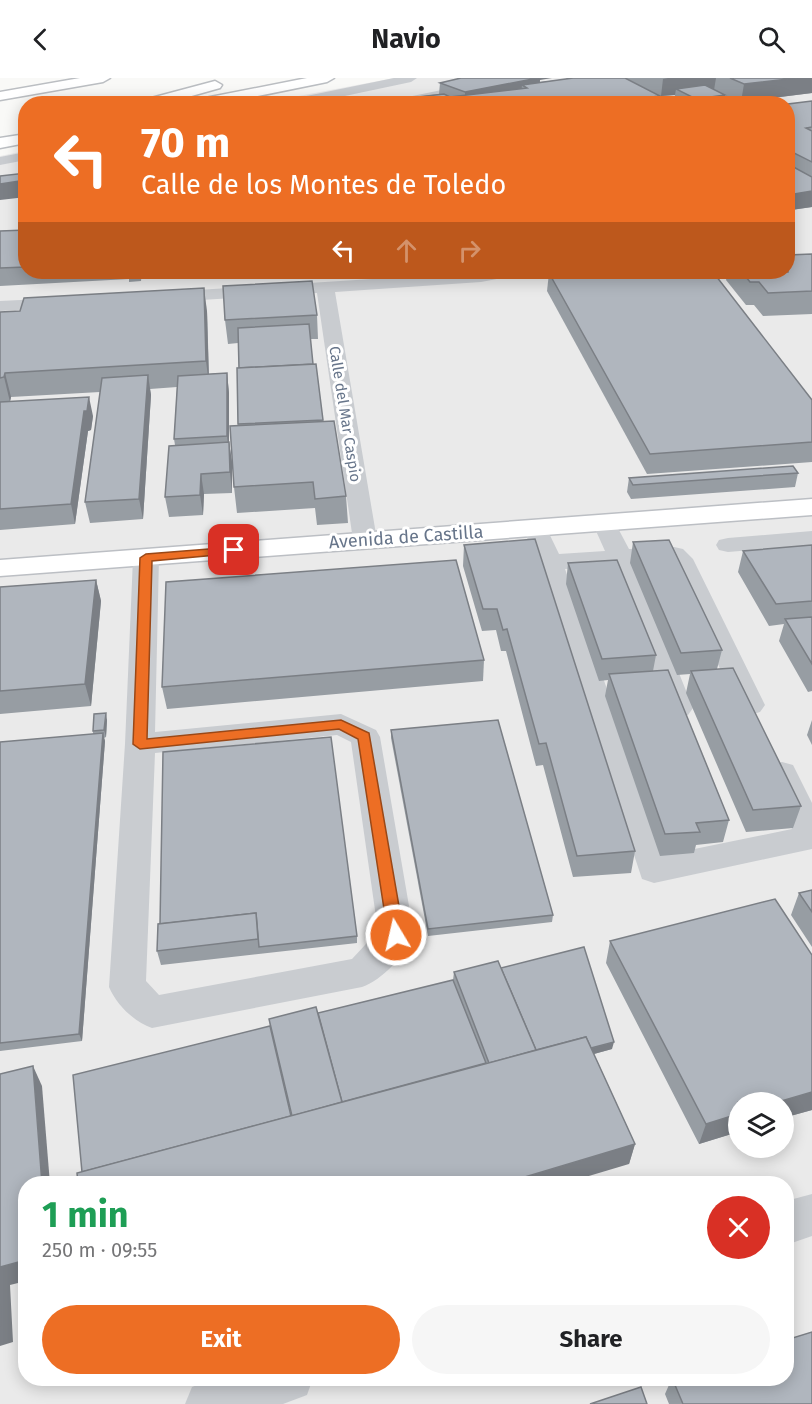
<!DOCTYPE html>
<meta charset="utf-8">
<style>
:root{--surface:#fff;--page:#f6f6f6;--text:#202124;--muted:#757577;--accent:#ed6e24}
body{margin:0;font-family:"Fira Sans",sans-serif;background:var(--page);color:var(--text);height:100vh;display:flex;flex-direction:column;font-size:22px;white-space:nowrap}
*{box-sizing:border-box;margin:0}
p{font-size:20px;color:var(--muted)}
.icon{flex:none;width:33px;height:33px;fill:none;stroke:currentColor;stroke-width:2;stroke-linecap:round;stroke-linejoin:round}
.map{position:relative;flex:1;overflow:hidden}
.panel{position:absolute;left:18px;top:1098px;width:776px;height:210px;display:flex;flex-direction:column;background:var(--surface);border-radius:24px;box-shadow:0 3px 15px #0003}
.panel>*{flex:none}
.top-card{position:absolute;left:18px;top:18px;width:777px;height:183px;border-radius:24px;box-shadow:0 3px 15px #0003;background:#ed6e24;color:#fff;overflow:hidden}
.buttons{position:absolute;left:728px;top:1014px;display:grid;gap:12px}
.buttons a{display:grid;place-items:center;width:66px;height:66px;border-radius:50%;background:var(--surface);box-shadow:0 3px 15px #0003;font-size:30px}
.pin{position:absolute;display:grid;place-items:center;width:51px;height:51px;color:#fff;margin:-26px;border-radius:12px;box-shadow:0 3px 9px #0006}
.me{position:absolute;width:66px;margin:-33px;rotate:351deg;stroke-linejoin:round;filter:drop-shadow(0 0 4px #0008)}
.turn{display:flex;align-items:center;gap:21px;height:126px;padding:0 24px;font-size:27px}
.turn .icon{width:78px;height:78px;stroke-width:2.5}
.turn b{display:block;font-size:42px;line-height:51px}
.lanes{display:flex;align-items:center;height:57px;padding:0 24px;background:#0003;justify-content:center;gap:30px;direction:ltr}
.lanes .off{opacity:.35}
.round{display:grid;place-items:center;flex:none;width:63px;height:63px;border-radius:32px;background:var(--page)}
.head{display:flex;align-items:center;justify-content:space-between;height:102px;padding:0 24px}
h1{font-size:36px;font-weight:700;line-height:45px;color:#1e9e55}
.button{display:flex;gap:12px;margin-top:auto;padding:12px 24px}
.button a{flex:1;height:69px;border-radius:36px;background:var(--accent);color:#fff;font-size:24px;font-weight:700;line-height:69px;text-align:center}
.button a+a{background:var(--page);color:var(--text)}
header{display:flex;justify-content:space-between;align-items:center;height:78px;padding:0 24px;background:var(--surface);font-size:27px;font-weight:700}
.map>svg:first-child{display:block}
.built{fill:#eaeaea;fill-rule:evenodd}
.lines{fill:none;stroke-linecap:round;stroke-linejoin:round}
.major-casing{stroke:#bcbfc4;stroke-width:3}
.highway-casing{stroke:#bbbec2;stroke-width:3}
.minor{fill:#c9ccd0;fill-rule:evenodd}
.major{fill:#fff;fill-rule:evenodd}
.highway{fill:#fff;fill-rule:evenodd}
.wall{fill:#979da3}
.shaded-wall{fill:#7b7f85}
.building{fill:#b0b6be;stroke:#7b7f85;stroke-width:1.5}
.route{fill:#ed6e24;stroke:#9a4817;stroke-width:1.5}
.labels{text-anchor:middle;stroke-width:6;stroke-linejoin:round;paint-order:stroke}
.far-street-label{font-size:15px;fill:#67758a;stroke:#fff}
.street-label{font-size:18px;fill:#67758a;stroke:#fff}
</style>
<header><svg class="icon" aria-label="back" viewBox="0 0 24 24"><path d="M15 5l-7 7 7 7"/></svg>Navio<svg class="icon" aria-label="search" viewBox="0 0 24 24"><circle cx="10" cy="10" r="6"/><path d="M15 15l6 6"/></svg></header>
<div class="map">
<svg width="812" height="1326" viewBox="0 0 812 1326">
<rect width="100%" height="100%" fill="#f9f9f7"/>
<path class="built" d="M394 0H812V1326H0V78L25 73 26 194H788V26L262 25ZM738 1024H783V1070H738ZM26 1106H786V1300H26Z"/>
<g class="lines">
<defs>
<path id="major" d="M812 421V437L0 498V482Z"/>
<g id="highway">
<path d="M80 0H110L103 4 0 22V14Z"/>
<path d="M307 0H334L327 4 219 26H188L195 22Z"/>
<path d="M215 3 222 7 220 10 163 26H138L140 23Z"/>
<path d="M26 56V65L0 70V60Z"/>
</g>
</defs>
<use href="#major" class="major-casing"/>
<use href="#highway" class="highway-casing"/>
<g class="minor">
<path d="M394 0H417L411 4 307 26H281L287 22Z"/>
<path d="M500 0 518 1 512 5 413 26H387L393 22Z"/>
<path d="M26 74V82L0 87V79Z"/>
<path d="M482 194H515L512 198 481 204 335 214 377 462 374 467 365 469 356 467 353 462 317 215 166 224 160 223 157 219 160 215 166 214Z"/>
<path d="M61 220 67 221 70 225 67 229 0 233V223Z"/>
<path d="M604 437 612 439 629 471 674 469 683 471 693 481 765 627 760 634 750 637 740 634 673 489 668 484 635 486 693 630 688 637 678 640 668 637 663 630 611 488 565 491 665 777 792 751 767 695 771 687 782 684 793 687 812 725V771L654 805 642 801 537 484 523 450 526 445 535 443 544 445 559 476 605 473 592 444 596 439Z"/>
<path d="M812 453V467L728 474 719 472 716 467 719 462 728 460Z"/>
<path d="M146 472 155 475 159 480 155 654 341 636 376 652 380 659 414 857C404 877 383 902 362 909L152 950C133 943 117 927 109 909L125 666 133 480 137 475ZM337 657 351 664 378 853 352 881 159 917 146 903 155 675Z"/>
<path d="M812 1116V1158L786 1167V1123Z"/>
<path d="M214 1300H313L307 1317 283 1326H185L192 1309Z"/>
</g>
<use href="#major" class="major"/>
<use href="#highway" class="highway"/>
</g>
<g class="wall">
<path d="M566 0H812V15L741 24 725 17 723 26H685L674 20 675 17 660 18 659 26H374V24L439 16 440 5 540 2V4L567 1Z"/>
<path d="M812 23V129L791 132 788 130V26Z"/>
<path d="M26 152V194H142L141 203 129 204V201L0 208V153Z"/>
<path d="M812 176V236L763 238 754 227H746L726 202 728 194H788Z"/>
<path d="M231 194H255L231 195Z"/>
<path d="M549 195 812 322V384L647 396 547 213Z"/>
<path d="M207 233 209 296 227 295 229 315V364L232 384V415L204 416 203 437 169 439 165 419 175 367 174 361 177 309 150 311 151 317 143 441 90 445 85 424 100 314 11 319 10 323 93 338 91 352 88 353 75 446 0 452V234Z"/>
<path d="M317 237 318 261H310L313 286H316L323 343 346 418 348 445 317 447 315 430 237 435 234 409 238 348 237 290H239L238 265 228 266 225 242Z"/>
<path d="M798 395 795 409 631 421 627 414 629 400Z"/>
<path d="M633 464 722 572 717 591 801 728 793 750 746 754 686 615 690 596 677 597 630 485Z"/>
<path d="M464 467 635 773 631 795 573 799 543 687 536 688 506 573H501L496 552 482 553 463 488Z"/>
<path d="M812 467V613L808 614 779 563 784 546 769 548 738 494 743 473Z"/>
<path d="M568 485 656 577 653 593 729 742 723 764 696 767 694 775 660 778 605 618 608 602 599 603 566 506Z"/>
<path d="M96 502 101 523 91 628 0 636V509Z"/>
<path d="M484 582 483 603 167 631 162 609Z"/>
<path d="M107 642 106 659 104 660 105 663 82 963 0 973V664L93 656V653Z"/>
<path d="M812 642V667L807 657Z"/>
<path d="M391 652 553 837 552 844 428 858 391 660Z"/>
<path d="M812 812V869L791 837 799 815Z"/>
<path d="M160 846 357 858V865L161 887 157 873Z"/>
<path d="M610 863 812 1032 783 1040V1024H738V1054L699 1066 606 885Z"/>
<path d="M501 890 612 971 594 976 635 1066 629 1086 270 948 269 941 318 935 453 902 454 894Z"/>
<path d="M672 1300 812 1326H669L665 1316Z"/>
</g>
<g class="shaded-wall">
<path d="M531 0H552L540 2 539 13 527 10 522 7 521 17 465 26V14Z"/>
<path d="M668 0H716L714 12 676 11 675 17 661 18 663 1Z"/>
<path d="M797 0H812V15L741 24 744 6Z"/>
<path d="M725 17 723 26H695L696 21Z"/>
<path d="M660 18 659 26H629L652 19Z"/>
<path d="M26 102V119L0 122V106Z"/>
<path d="M812 113V129L791 132 794 116Z"/>
<path d="M204 210 207 233 209 307 206 283Z"/>
<path d="M5 295 11 319 10 324 4 299Z"/>
<path d="M227 295 229 315V378L227 358Z"/>
<path d="M148 297 151 317 143 441 139 421Z"/>
<path d="M89 319 93 338 91 352 88 353 75 446 71 426 84 333Z"/>
<path d="M229 364 232 384V415L230 394Z"/>
<path d="M201 396 204 416 203 437 200 417Z"/>
<path d="M96 502 101 523 91 628 85 606Z"/>
<path d="M106 635 107 642 106 659 104 652Z"/>
<path d="M103 655 105 663 82 963 79 956Z"/>
<path d="M614 964 612 971 118 1106Z"/>
<path d="M33 988 42 1008 50 1106H42Z"/>
<path d="M812 1014V1032L783 1040V1024H778Z"/>
<path d="M738 1036V1054L699 1066 706 1046Z"/>
<path d="M635 1066 629 1086 562 1106H501Z"/>
<path d="M26 1182V1203L10 1207 13 1264 0 1268V1189Z"/>
</g>
<g class="building">
<path d="M461 0H538L465 14 440 5Z"/>
<path d="M573 0H625L660 18 652 19 658 22 629 26H376L374 24 444 16 450 19 527 10 522 7Z"/>
<path d="M730 0H797L744 6Z"/>
<path d="M705 7 725 17 696 21 676 11Z"/>
<path d="M812 23V49L806 50 812 53V84L788 72V26Z"/>
<path d="M788 86 812 99V113L794 116 788 112Z"/>
<path d="M26 95V102L0 106V98Z"/>
<path d="M26 152V189L0 190V153Z"/>
<path d="M812 176V213L768 215 759 204H750L742 194H788V177Z"/>
<path d="M582 194H713L812 322V364L650 376 549 195Z"/>
<path d="M312 203 317 237 225 242 223 208Z"/>
<path d="M204 210 206 283 5 295 4 299 0 300V234L20 233 24 220Z"/>
<path d="M309 246 313 286 239 290 238 250Z"/>
<path d="M316 286 323 342 238 346 237 290Z"/>
<path d="M227 295V358L174 361 178 298Z"/>
<path d="M148 297 139 421 85 424 102 300Z"/>
<path d="M89 319 87 333H84L71 426 0 431V324Z"/>
<path d="M334 343 346 418 315 421 313 404 234 409 230 348Z"/>
<path d="M229 364 230 394 201 396 200 417 165 419 169 368Z"/>
<path d="M793 388 798 395 633 407 629 400Z"/>
<path d="M535 461 635 773 577 778 546 665 539 666 507 551 503 552 497 531H483L464 467Z"/>
<path d="M669 462 722 572 681 575 633 464Z"/>
<path d="M812 467V523L776 526 743 473Z"/>
<path d="M456 482 484 582 162 609 166 504Z"/>
<path d="M617 482 656 577 602 581 568 485Z"/>
<path d="M96 502 85 606 0 613V509Z"/>
<path d="M812 539V586L785 541Z"/>
<path d="M733 590 801 728 753 732 691 593Z"/>
<path d="M668 592 729 742 696 745 700 754 665 756 609 596Z"/>
<path d="M106 635 104 652 93 653 94 636Z"/>
<path d="M498 642 553 837 428 851 391 652Z"/>
<path d="M103 655 79 956 0 965V664Z"/>
<path d="M331 659 357 858 259 869 256 835 160 846 163 674Z"/>
<path d="M812 812V834L799 815Z"/>
<path d="M775 821 812 877V1014L778 1024H738V1036L706 1046 610 863Z"/>
<path d="M256 835 258 861 157 873 158 846Z"/>
<path d="M584 869 614 964 591 970 586 959 536 972 501 890Z"/>
<path d="M498 883 536 972 489 985 454 894Z"/>
<path d="M453 902 486 985 342 1024 318 935Z"/>
<path d="M316 929 342 1024 292 1038 269 941Z"/>
<path d="M270 948 291 1038 82 1094 73 997Z"/>
<path d="M586 959 635 1066 501 1106H78L77 1095Z"/>
<path d="M33 988 42 1106H26V1182L0 1189V996Z"/>
<path d="M0 1220 1 1248H0Z"/>
<path d="M812 1254V1326H683L672 1300H786V1262Z"/>
<path d="M641 1309 647 1326H590Z"/>
</g>
<path class="route" d="M234 469 238 470V475L152 483 147 661 341 642 369 655 404 857 402 861 396 863 391 861 388 857 358 661 339 651 140 671 133 666 140 480 146 476Z"/>
<g class="labels">
<g class="far-street-label">
<text transform="translate(345 336) rotate(81)" y="5">Calle del Mar Caspio</text>
</g>
<g class="street-label">
<text transform="translate(406 459) rotate(-4)" y="6">Avenida de Castilla</text>
</g>
</g>
</svg>
<div class="buttons">
<a><svg class="icon" aria-label="layers" viewBox="0 0 24 24"><path d="M12 4l9 5-9 5-9-5zM3 14l9 5 9-5"/></svg></a>
</div>
<div class="pin" style="left:234px;top:472px;background:#d93025"><svg class="icon" aria-label="arrive" viewBox="0 0 24 24"><path d="M6 21V4h12l-3 4 3 4H6"/></svg></div>
<svg class="me" style="left:396px;top:857px" viewBox="-20 -20 40 40"><circle r="17" fill="#ed6e24" stroke="#fff" stroke-width="3"/><path d="M0-11L8 9 0 5-8 9z" fill="#fff"/></svg>
<div class="top-card">
<div class="turn"><svg class="icon" aria-label="left" viewBox="0 0 24 24"><path d="M17 20v-9H6M10 6l-5 5 5 5"/></svg><div><b>70 m</b>Calle de los Montes de Toledo</div></div>
<div class="lanes"><svg class="icon" aria-label="left" viewBox="0 0 24 24"><path d="M17 20v-9H6M10 6l-5 5 5 5"/></svg><svg class="icon off" aria-label="ahead" viewBox="0 0 24 24"><path d="M12 20V5M6 11l6-6 6 6"/></svg><svg class="icon off" aria-label="right" viewBox="0 0 24 24"><path d="M7 20v-9h11M14 6l5 5-5 5"/></svg></div>
</div>
<section class="panel">
<div class="head"><div><h1>1 min</h1><p>250 m · 09:55</p></div><a class="round" style="background:#d93025;color:#fff"><svg class="icon" aria-label="close" viewBox="0 0 24 24"><path d="M6 6l12 12M18 6L6 18"/></svg></a></div>
<div class="button"><a>Exit</a><a>Share</a></div>
</section>
</div>
